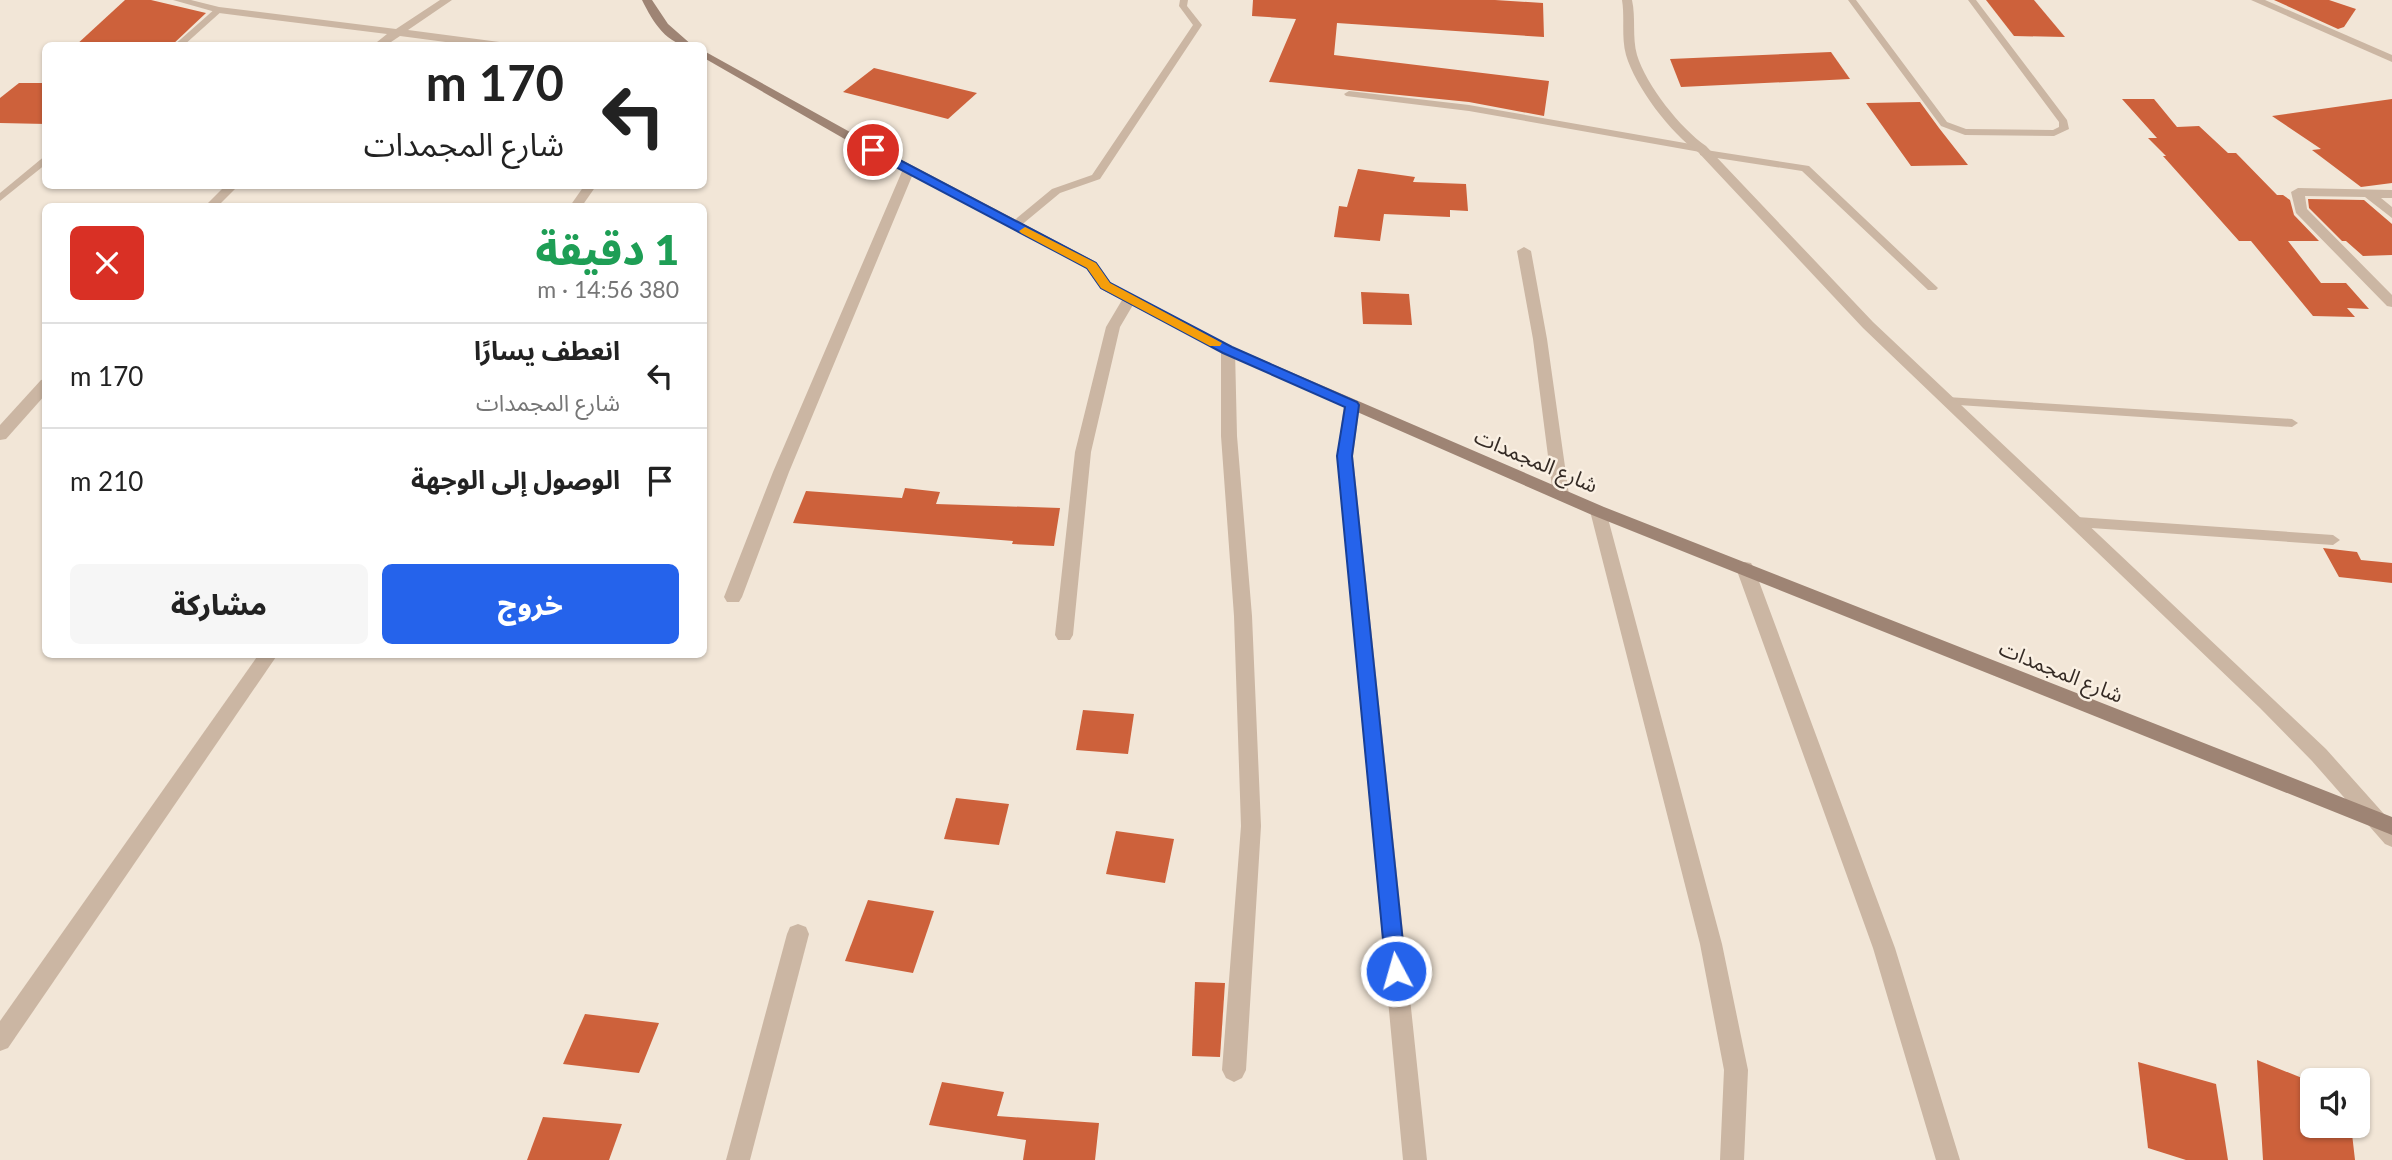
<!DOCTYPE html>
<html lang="ar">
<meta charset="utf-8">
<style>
:root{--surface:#fff;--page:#f6f6f6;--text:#222;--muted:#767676;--line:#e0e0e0;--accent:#2563eb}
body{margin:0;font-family:Lato,"Noto Sans Arabic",sans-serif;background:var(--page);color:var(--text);direction:rtl;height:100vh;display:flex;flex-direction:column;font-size:26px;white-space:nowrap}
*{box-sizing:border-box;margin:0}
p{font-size:23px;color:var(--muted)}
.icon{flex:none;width:38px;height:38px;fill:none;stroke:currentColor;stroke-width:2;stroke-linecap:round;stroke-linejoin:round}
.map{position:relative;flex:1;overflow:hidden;direction:ltr}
.details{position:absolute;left:42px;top:203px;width:665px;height:455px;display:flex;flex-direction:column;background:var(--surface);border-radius:10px;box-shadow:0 2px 5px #0004;direction:rtl}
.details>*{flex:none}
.top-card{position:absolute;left:42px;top:42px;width:665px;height:147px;border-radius:10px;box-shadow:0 2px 5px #0004;direction:rtl;background:#fff;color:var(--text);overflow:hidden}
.controls{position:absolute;left:2300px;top:1068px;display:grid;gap:14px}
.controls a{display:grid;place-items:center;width:70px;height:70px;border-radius:10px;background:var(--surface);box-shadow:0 2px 5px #0004;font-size:35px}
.pin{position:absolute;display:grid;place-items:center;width:60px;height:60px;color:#fff;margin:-30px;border:4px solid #fff;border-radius:50%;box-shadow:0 2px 7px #0007}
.me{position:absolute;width:77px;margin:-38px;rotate:354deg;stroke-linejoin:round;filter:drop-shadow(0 0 5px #0008)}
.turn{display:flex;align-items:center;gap:24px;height:147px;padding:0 28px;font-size:32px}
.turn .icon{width:91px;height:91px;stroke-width:2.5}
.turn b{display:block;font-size:49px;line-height:60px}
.round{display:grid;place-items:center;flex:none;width:74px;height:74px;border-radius:10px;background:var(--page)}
.overview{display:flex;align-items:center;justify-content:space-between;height:119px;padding:0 28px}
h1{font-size:42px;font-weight:800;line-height:52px;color:#1e9e55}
.primary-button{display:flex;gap:14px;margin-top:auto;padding:14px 28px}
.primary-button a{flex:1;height:80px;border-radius:10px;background:var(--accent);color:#fff;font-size:28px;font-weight:800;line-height:80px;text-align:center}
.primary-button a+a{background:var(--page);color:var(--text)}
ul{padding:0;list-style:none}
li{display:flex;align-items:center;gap:21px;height:105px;padding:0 28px;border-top:2px solid var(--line)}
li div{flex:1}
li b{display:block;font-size:26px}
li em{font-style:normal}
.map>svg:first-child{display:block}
.building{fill:#cd613b}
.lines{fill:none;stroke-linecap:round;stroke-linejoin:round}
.lane{fill:#cbb6a3;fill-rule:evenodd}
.street{fill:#cbb6a3;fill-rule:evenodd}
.secondary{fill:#9e8474;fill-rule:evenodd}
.route{fill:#2563eb;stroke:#184099;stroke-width:2}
.slow{fill:#f59e0b}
.labels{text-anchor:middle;stroke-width:5;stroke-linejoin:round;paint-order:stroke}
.street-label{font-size:21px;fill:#352b25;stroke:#faf0e3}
</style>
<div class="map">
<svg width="2392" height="1160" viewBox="0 0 2392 1160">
<rect width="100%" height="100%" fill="#f2e6d7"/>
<g class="building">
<path d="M125 0H151L206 13 171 46H75Z"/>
<path d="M1253 0H1495L1543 3 1544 37 1337 23 1334 55 1549 81 1544 116 1469 102 1269 82 1296 19 1252 16Z"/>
<path d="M1986 0H2034L2065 37 2014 36Z"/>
<path d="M2274 0H2329L2356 9 2344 27 2338 29Z"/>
<path d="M1831 52 1850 79 1681 87 1670 59Z"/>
<path d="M874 68 977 93 948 119 843 92Z"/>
<path d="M19 83H46V124L0 123V98Z"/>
<path d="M2122 99H2154L2177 127 2199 126 2228 153H2236L2277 195H2283L2290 200 2294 215 2319 241H2288L2321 283H2346L2369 309 2347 308 2355 317 2313 316 2251 241H2239L2163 156H2166L2148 138H2157Z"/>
<path d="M2392 99V183L2361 187 2312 150 2321 149 2272 116Z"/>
<path d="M1920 102 1939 128 1968 165 1911 166 1866 103Z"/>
<path d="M1358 169 1415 177 1413 182 1466 184 1468 211 1450 210V217L1384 214 1380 241 1334 237 1339 206 1347 207Z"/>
<path d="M2308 199 2364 200 2392 224V255L2363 256 2346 241H2342L2309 208Z"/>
<path d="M1361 292 1409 294 1412 325 1363 324Z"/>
<path d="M905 488 940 492 936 504 1060 508 1054 546 1012 544 1013 541 793 523 806 491 902 498Z"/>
<path d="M2323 548 2357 552 2361 560 2392 563V583L2339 577Z"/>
<path d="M1083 710 1134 714 1128 754 1076 750Z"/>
<path d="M956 798 1009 804 999 845 944 839Z"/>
<path d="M1116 831 1174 839 1165 883 1106 874Z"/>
<path d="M868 900 934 911 913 973 845 961Z"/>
<path d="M1195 982 1225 983 1220 1057 1192 1056Z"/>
<path d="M585 1014 659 1023 639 1073 563 1064Z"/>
<path d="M2257 1060 2312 1082V1125H2351L2355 1160H2263Z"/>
<path d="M2138 1062 2216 1084 2228 1160H2186L2148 1148Z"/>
<path d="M942 1082 1004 1092 997 1116 1099 1123 1095 1160H1023L1026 1140 929 1125Z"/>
<path d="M543 1117 622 1124 609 1160H527Z"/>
</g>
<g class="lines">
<g class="lane">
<path d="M1180 0H1188L1187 6 1202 25 1100 179 1060 193 1019 227H1011V223L1052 189 1092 175 1193 25 1179 6Z"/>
<path d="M1848 0H1856L1947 122 1966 129 2053 130 2059 127V122L1968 0H1976L2067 120 2069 129 2054 136 1965 135 1941 126Z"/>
<path d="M216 8 223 10 183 46H173Z"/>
<path d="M1349 91 1469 105 1702 146 1706 147V150L1809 166 1938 288 1936 290H1928L1802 171 1704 156 1700 155V152L1469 111 1346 96 1344 94Z"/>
<path d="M46 155V164L0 201V193Z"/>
<path d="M1947 397 2292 419 2298 423 2292 427 1943 404 1941 401 1943 398Z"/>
<path d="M2077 517 2333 535 2340 540 2333 545 2077 527 2070 522Z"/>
</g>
<g class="street">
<path d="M173 0H191L219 7 396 29 440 0H452L408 30 507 43 512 46H476L400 36 385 46H372L387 34 219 13Z"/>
<path d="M1622 0H1632C1636 18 1632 37 1637 55 1646 85 1681 129 1706 146L1873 322 2326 749 2392 823V847L2385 844 2312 761 2260 708 1863 328 1698 152C1671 134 1635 86 1626 55 1621 37 1625 18 1622 0Z"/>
<path d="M2251 0H2265L2392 55V62Z"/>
<path d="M909 165 915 169 789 472 742 597 739 602H727L724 597 773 472 903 169Z"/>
<path d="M225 186H238L218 206H205Z"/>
<path d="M584 186H596L582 206H570Z"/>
<path d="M2298 188 2392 190V198H2381L2392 207V218L2365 197 2305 196 2307 209 2392 295V307L2387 306 2296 213 2291 192Z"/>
<path d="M1524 247 1531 251 1547 339 1569 495 1561 501 1553 495 1533 339 1517 251Z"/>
<path d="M1130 294 1137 298 1120 327 1091 452 1073 635 1070 640H1058L1055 635 1075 452 1106 327 1125 295Z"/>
<path d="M1228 345 1235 350 1237 436 1252 616 1261 826 1246 1070 1242 1078 1234 1082 1226 1078 1222 1070 1241 826 1234 616 1221 436V350Z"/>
<path d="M46 379V394L6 439 0 440V425L41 380Z"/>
<path d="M1352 400 1360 405 1353 456 1427 1160H1403L1337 456 1344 405Z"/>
<path d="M1598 505 1606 511 1722 944 1748 1070 1744 1160H1720L1724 1070 1700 944 1590 511Z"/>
<path d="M1745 562 1751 563 1754 568 1895 948 1960 1160H1936L1873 948 1736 568 1739 563Z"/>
<path d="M259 654H278L8 1048 0 1051V1021Z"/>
<path d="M798 924 806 927 809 934 750 1160H726L787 934 790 927Z"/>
</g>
<g class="secondary">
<path d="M642 0H652L668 24 693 46C667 46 653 22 642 0Z"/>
<path d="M704 51 877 147 1096 262 1111 283 1233 347 1604 507 2392 817V835L1592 515 1223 353 1101 289 1086 268 869 153 704 58Z"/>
</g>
</g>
<path class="route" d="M869 148H877L1096 263 1110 283 1232 347 1357 402 1359 405 1352 456 1406 971 1403 977 1396 980 1389 977 1386 971 1337 456 1345 407 1223 353 1101 288 1087 268 869 153Z"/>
<path class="slow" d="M1025 227 1096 263 1110 283 1222 343 1220 346H1210L1101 288 1087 268 1021 233 1019 231Z"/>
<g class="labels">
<g class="street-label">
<text transform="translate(1536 461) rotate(23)" y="7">شارع المجمدات</text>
<text transform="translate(2061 672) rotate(22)" y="7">شارع المجمدات</text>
</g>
</g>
</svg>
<div class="controls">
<a><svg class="icon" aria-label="sound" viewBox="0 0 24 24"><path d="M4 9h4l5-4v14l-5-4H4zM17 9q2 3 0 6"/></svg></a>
</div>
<div class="pin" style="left:873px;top:150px;background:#d93025"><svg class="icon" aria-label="arrive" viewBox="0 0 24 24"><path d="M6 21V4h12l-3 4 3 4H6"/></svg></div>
<svg class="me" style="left:1396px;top:971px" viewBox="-20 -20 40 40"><circle r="17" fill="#2563eb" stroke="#fff" stroke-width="3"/><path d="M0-11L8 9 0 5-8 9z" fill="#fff"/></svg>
<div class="top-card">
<div class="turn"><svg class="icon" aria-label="left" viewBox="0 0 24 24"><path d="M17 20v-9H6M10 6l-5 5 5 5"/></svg><div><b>170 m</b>شارع المجمدات</div></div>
</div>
<section class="details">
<div class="overview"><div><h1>1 دقيقة</h1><p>380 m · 14:56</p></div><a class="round" style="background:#d93025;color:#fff"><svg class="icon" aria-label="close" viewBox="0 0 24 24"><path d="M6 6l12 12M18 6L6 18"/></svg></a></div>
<ul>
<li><svg class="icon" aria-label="left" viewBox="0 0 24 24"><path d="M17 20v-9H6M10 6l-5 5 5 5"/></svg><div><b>انعطف يسارًا</b><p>شارع المجمدات</p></div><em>170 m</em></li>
<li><svg class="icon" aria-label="arrive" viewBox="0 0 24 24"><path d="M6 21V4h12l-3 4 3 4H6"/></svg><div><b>الوصول إلى الوجهة</b></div><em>210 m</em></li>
</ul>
<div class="primary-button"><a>خروج</a><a>مشاركة</a></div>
</section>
</div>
